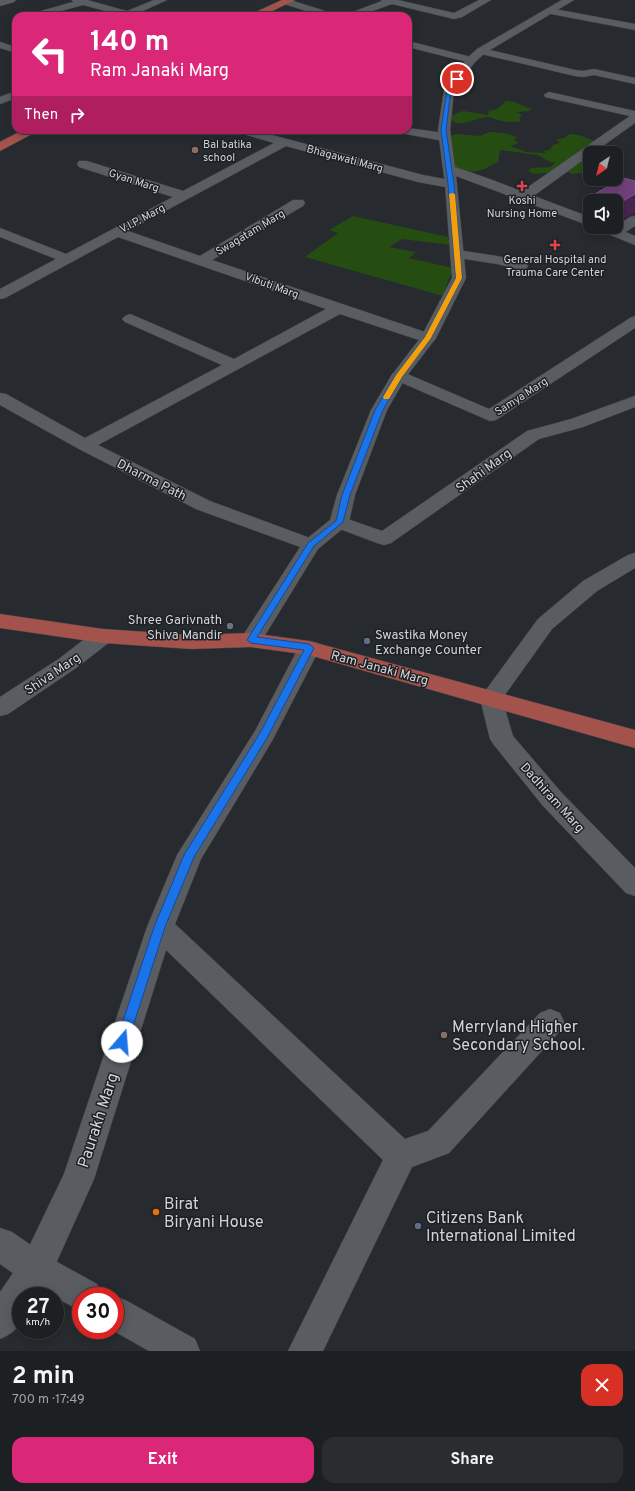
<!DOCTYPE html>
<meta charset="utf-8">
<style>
:root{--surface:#1d2022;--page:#2a2d2f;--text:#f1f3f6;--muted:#a0a3a5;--line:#3b3e40;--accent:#db2777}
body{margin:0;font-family:Overpass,sans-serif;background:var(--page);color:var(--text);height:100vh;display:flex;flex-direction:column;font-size:15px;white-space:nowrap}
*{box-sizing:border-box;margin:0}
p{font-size:13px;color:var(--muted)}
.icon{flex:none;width:22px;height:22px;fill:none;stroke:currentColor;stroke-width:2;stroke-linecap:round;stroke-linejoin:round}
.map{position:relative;height:1351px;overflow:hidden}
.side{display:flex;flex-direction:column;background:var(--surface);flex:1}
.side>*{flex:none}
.hud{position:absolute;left:12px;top:12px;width:400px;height:122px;border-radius:12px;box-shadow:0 2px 10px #0003,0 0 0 1px var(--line);background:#db2777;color:#fff;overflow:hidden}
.needle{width:26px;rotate:215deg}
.fabs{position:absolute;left:583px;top:146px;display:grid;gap:8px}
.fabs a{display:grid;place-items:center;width:40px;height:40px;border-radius:8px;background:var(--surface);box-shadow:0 2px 10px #0003,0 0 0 1px var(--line);font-size:20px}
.speed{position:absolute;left:12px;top:1287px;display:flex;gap:8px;font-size:20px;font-weight:700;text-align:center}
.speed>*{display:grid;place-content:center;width:52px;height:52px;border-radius:50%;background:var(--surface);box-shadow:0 2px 10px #0003,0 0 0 1px var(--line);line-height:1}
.speed small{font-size:10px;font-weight:400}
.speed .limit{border:6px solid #d22;background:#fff;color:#111}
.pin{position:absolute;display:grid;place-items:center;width:34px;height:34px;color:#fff;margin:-17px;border:2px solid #fff;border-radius:50%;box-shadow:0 1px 4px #0007}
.me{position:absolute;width:44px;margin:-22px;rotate:18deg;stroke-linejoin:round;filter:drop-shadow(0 0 3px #0008)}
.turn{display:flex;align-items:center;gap:14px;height:84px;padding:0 12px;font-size:18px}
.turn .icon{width:52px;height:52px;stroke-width:2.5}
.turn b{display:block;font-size:28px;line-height:34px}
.then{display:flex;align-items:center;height:38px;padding:0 12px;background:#0003;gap:8px;font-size:15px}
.round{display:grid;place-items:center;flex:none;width:42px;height:42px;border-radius:12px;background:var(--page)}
.overview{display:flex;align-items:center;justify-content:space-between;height:68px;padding:0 12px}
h1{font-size:24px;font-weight:700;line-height:30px}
.cta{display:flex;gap:8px;margin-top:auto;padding:8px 12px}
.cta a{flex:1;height:46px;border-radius:12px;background:var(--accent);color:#fff;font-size:16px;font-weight:700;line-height:46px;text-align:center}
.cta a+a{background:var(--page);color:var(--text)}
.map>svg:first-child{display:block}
.green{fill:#264d11}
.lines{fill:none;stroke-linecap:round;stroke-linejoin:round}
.minor-casing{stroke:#424548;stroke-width:1}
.tertiary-casing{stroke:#424548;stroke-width:1}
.secondary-casing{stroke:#424548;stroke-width:1}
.primary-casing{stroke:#424548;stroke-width:1}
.minor{fill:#595d62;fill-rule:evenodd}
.tertiary{fill:#595d62;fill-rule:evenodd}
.secondary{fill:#595d62;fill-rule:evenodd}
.primary{fill:#a4524c;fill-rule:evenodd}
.wall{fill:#652e70}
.shaded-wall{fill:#472551}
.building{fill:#71407b;stroke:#805789}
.route{fill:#1a73e8;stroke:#114b97}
.slow{fill:#f59e0b}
.education-dot{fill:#8d6e63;stroke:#1d2024;stroke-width:1.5}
.health-dot{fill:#e0444e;stroke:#1d2024;stroke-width:1.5}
.worship-dot{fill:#6b7280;stroke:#1d2024;stroke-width:1.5}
.service-dot{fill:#5c6f8a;stroke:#1d2024;stroke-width:1.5}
.food-dot{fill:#e8710a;stroke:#1d2024;stroke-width:1.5}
.labels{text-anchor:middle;stroke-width:3;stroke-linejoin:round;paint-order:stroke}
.far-poi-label{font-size:11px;fill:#d1d4d6;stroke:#1d2024}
.far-street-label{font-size:11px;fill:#d1d4d6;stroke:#1d2024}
.street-label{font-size:13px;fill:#d1d4d6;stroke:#1d2024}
.poi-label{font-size:13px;fill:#d1d4d6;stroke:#1d2024;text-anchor:end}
.near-poi-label{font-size:16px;fill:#d1d4d6;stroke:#1d2024;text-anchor:start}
.near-street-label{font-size:16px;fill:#d1d4d6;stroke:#1d2024}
</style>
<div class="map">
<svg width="635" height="1351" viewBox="0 0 635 1351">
<rect width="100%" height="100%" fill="#272a2e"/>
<g class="green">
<path d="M506 101 515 102 531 109 530 111 517 112 522 115 519 118 521 121C512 123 504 122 495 119 492 118 490 117 487 117 475 118 464 126 453 122L451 116 463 111 488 115 489 111 497 109Z"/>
<path d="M489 132 504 133 517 137 514 140 519 143 511 146 526 152 545 153 543 151 550 150 553 145 560 143 556 140 564 138 570 134 579 135 594 141V142L585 146 588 149 577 155 590 162V174L580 173 573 174 566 171 534 174 528 171 531 168 550 167 555 163 548 161 538 155 500 150 498 162C480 171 472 177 453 165L449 137 456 134 480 136Z"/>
<path d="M353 216 448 237 450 245 402 239 389 247 416 252 409 258 453 268 443 296 305 257 338 233 329 230Z"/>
</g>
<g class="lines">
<defs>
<g id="minor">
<path d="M0 0H16L14 2 0 6Z"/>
<path d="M72 0H87L127 11 154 0H167L132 16H119L120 15 83 5 43 16H28L30 14 73 2Z"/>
<path d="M284 0H290L335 14 337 16H322L284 4 282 2Z"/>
<path d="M381 0H398L454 13 479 0H491L462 17 454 19 392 4 359 16H345L347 14 382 1Z"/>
<path d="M549 8 635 24V30L546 13 544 11Z"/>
<path d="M408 41 475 58 476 60 471 63 408 47Z"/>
<path d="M0 42 16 47V53L0 48Z"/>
<path d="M481 48 575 70 583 71 594 69 635 78V84L594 75 583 77 575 76 477 53 476 51Z"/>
<path d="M16 91V98L0 104V97Z"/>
<path d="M549 92 635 111V123L593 153H590V155L528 200H518L517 197 518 194 630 116 545 97 544 95Z"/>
<path d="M408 128 444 133 448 135 450 137 448 139 444 141 400 133 396 132 394 130H408Z"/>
<path d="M234 130H253L423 175 455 181 457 184 455 187 451 188 418 182 286 146 128 231 200 256 293 200H303L305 203 303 206 212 260 434 335 436 338 434 341 428 343 422 341 340 314 98 445 210 501 318 541 321 545 318 549 311 551 196 509 79 449 0 405V393L6 394 85 438 222 365 125 322 122 319 125 316 130 314 135 316 234 359 326 309 118 237 5 298 0 299V289L56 259 0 237V228L66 254 173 197 79 167 77 164 79 161H87L183 191 274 143 236 132Z"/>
<path d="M635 216V226L621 235H611L609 232 611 229 630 217Z"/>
<path d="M457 250 497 256 526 263 528 266 526 269 521 270 497 264 452 257 450 254 452 251Z"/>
<path d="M635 316V328L496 420 490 421 393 379 391 376 393 373 399 371 405 373 489 409 630 318Z"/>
<path d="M635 396V407L583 427 539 439 391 543 384 545 377 543 332 526 329 522 332 518 339 516 382 531 527 431 571 419Z"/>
<path d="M635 553V568L597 591 552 629 502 699 513 736 561 792 635 868V896L626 893 543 806 494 745 490 739 480 698 538 619 583 581 628 555Z"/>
<path d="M103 629 111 631 114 636 111 641 76 668 8 714 0 716V697L60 658 95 631Z"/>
<path d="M309 641 317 643 320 648 272 741 201 859 175 924 405 1139 428 1131 540 1013 550 1009 560 1013 564 1022 560 1031 449 1153 412 1167 323 1351H288L383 1160 166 950 94 1179 48 1281 38 1296H21C21 1319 24 1329 0 1339V1292L24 1257 64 1174 147 927 177 855 255 731 301 643Z"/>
</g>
<g id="tertiary">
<path d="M562 0H574L485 53 475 62 454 90 450 130 455 167C501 182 545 201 590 217V226L456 176 466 278 436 338 406 377 387 410 355 495 349 522 346 526 318 549 259 645 251 647 243 645 240 640 304 541 330 520 337 495 371 410 391 376 421 337 452 278 445 184 438 130 444 90 467 58 477 49Z"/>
<path d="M596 227H614L635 236V245L598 230Z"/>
</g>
<g id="secondary">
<path d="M0 1228 12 1232 48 1257 97 1284 102 1296H81V1311L24 1281 0 1264Z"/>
<path d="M115 1296 127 1301 195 1339 200 1351H149L112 1330H115Z"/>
</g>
<g id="primary">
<path d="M282 0H295L262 16H249L251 14Z"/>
<path d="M23 130H38L36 132 0 151V142Z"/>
<path d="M0 614 103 629 191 635 251 633 309 641 635 730V748L309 655 251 647 191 649 103 643 0 628Z"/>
</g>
</defs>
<use href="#minor" class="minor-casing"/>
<use href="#tertiary" class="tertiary-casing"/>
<use href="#secondary" class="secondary-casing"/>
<use href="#primary" class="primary-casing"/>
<use href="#minor" class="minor"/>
<use href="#tertiary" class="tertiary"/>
<use href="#secondary" class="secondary"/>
<use href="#primary" class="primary"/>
</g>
<path class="wall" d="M635 181V212L616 223V201H592L593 195Z"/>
<path class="shaded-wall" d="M635 194V212L616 223V213L618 204Z"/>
<path class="building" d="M623 178 635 181V194L618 204H616V201H609L593 195Z"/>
<path class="route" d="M456 78 459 79 451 90 446 130 454 184 462 278 431 338 402 377 383 410 350 495 343 522 314 546 257 637 309 644 314 648 267 738 194 857 165 927 128 1042 127 1046 122 1048 118 1046 116 1042 154 927 184 855 260 733 304 650 251 643 247 640 308 543 336 521 342 495 375 410 395 376 425 337 456 278 448 184 441 130 447 90Z"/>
<path class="slow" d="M452 193 455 194 462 278 431 338 402 377 389 399H384L383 397 396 375 425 337 456 278 449 194Z"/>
<g class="education-dot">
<circle cx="195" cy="150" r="4"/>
<circle cx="444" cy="1035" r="4"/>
</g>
<g class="health-dot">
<path d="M520 180h4v4h4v4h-4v4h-4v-4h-4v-4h4z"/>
<path d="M553 239h4v4h4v4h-4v4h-4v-4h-4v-4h4z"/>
</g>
<circle class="worship-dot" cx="230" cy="626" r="4"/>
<g class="service-dot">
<circle cx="367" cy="641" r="4"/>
<circle cx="418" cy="1226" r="4"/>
</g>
<circle class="food-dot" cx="156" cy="1212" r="4"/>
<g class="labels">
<g class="far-poi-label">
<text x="203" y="148" text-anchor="start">Bal batika<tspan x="203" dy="13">school</tspan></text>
<text x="522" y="204">Koshi<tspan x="522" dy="13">Nursing Home</tspan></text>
<text x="555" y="263">General Hospital and<tspan x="555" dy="13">Trauma Care Center</tspan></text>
</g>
<g class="far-street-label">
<text transform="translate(345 158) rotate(15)" y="4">Bhagawati Marg</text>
<text transform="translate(134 180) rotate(18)" y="4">Gyan Marg</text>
<text transform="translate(142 218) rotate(-28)" y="4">V.I.P. Marg</text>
<text transform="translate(250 232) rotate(-31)" y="4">Swagatam Marg</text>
<text transform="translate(272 285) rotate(20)" y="4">Vibuti Marg</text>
<text transform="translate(521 396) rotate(-33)" y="4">Samya Marg</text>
</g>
<g class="street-label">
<text transform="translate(483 470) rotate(-36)" y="5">Shahi Marg</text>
<text transform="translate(152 479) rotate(27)" y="5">Dharma Path</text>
<text transform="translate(380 667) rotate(15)" y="5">Ram Janaki Marg</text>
<text transform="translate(52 673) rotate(-34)" y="5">Shiva Marg</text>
<text transform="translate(553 797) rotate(48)" y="5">Dadhiram Marg</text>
</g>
<g class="poi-label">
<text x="222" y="624">Shree Garivnath<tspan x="222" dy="15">Shiva Mandir</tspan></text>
<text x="375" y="639" text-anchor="start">Swastika Money<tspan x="375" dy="15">Exchange Counter</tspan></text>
</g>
<g class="near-poi-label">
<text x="452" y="1032">Merryland Higher<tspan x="452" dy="18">Secondary School.</tspan></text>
<text x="164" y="1209">Birat<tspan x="164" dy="18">Biryani House</tspan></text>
<text x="426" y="1223">Citizens Bank<tspan x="426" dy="18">International Limited</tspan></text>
</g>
<g class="near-street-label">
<text transform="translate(97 1120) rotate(-72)" y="6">Paurakh Marg</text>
</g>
</g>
</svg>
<div class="fabs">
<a><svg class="needle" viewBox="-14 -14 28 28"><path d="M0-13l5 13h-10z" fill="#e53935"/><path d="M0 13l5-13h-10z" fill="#a0a3a5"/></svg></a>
<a><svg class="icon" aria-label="sound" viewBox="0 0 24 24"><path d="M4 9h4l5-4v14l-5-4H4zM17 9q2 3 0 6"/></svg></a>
</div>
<div class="speed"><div>27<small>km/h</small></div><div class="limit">30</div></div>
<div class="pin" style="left:457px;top:79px;background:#d93025"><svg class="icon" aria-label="arrive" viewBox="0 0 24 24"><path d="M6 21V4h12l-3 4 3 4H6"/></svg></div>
<svg class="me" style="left:122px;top:1042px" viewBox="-20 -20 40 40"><circle r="19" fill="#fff"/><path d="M0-13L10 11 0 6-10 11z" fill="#1a73e8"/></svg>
<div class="hud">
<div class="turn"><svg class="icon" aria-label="left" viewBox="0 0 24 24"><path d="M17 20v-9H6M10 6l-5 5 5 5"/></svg><div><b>140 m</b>Ram Janaki Marg</div></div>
<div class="then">Then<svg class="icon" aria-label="right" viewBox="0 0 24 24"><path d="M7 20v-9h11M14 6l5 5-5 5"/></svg></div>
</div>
</div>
<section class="side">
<div class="overview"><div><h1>2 min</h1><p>700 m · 17:49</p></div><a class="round" style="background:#d93025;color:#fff"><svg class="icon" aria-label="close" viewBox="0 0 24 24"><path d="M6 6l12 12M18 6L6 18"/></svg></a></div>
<div class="cta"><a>Exit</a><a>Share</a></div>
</section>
